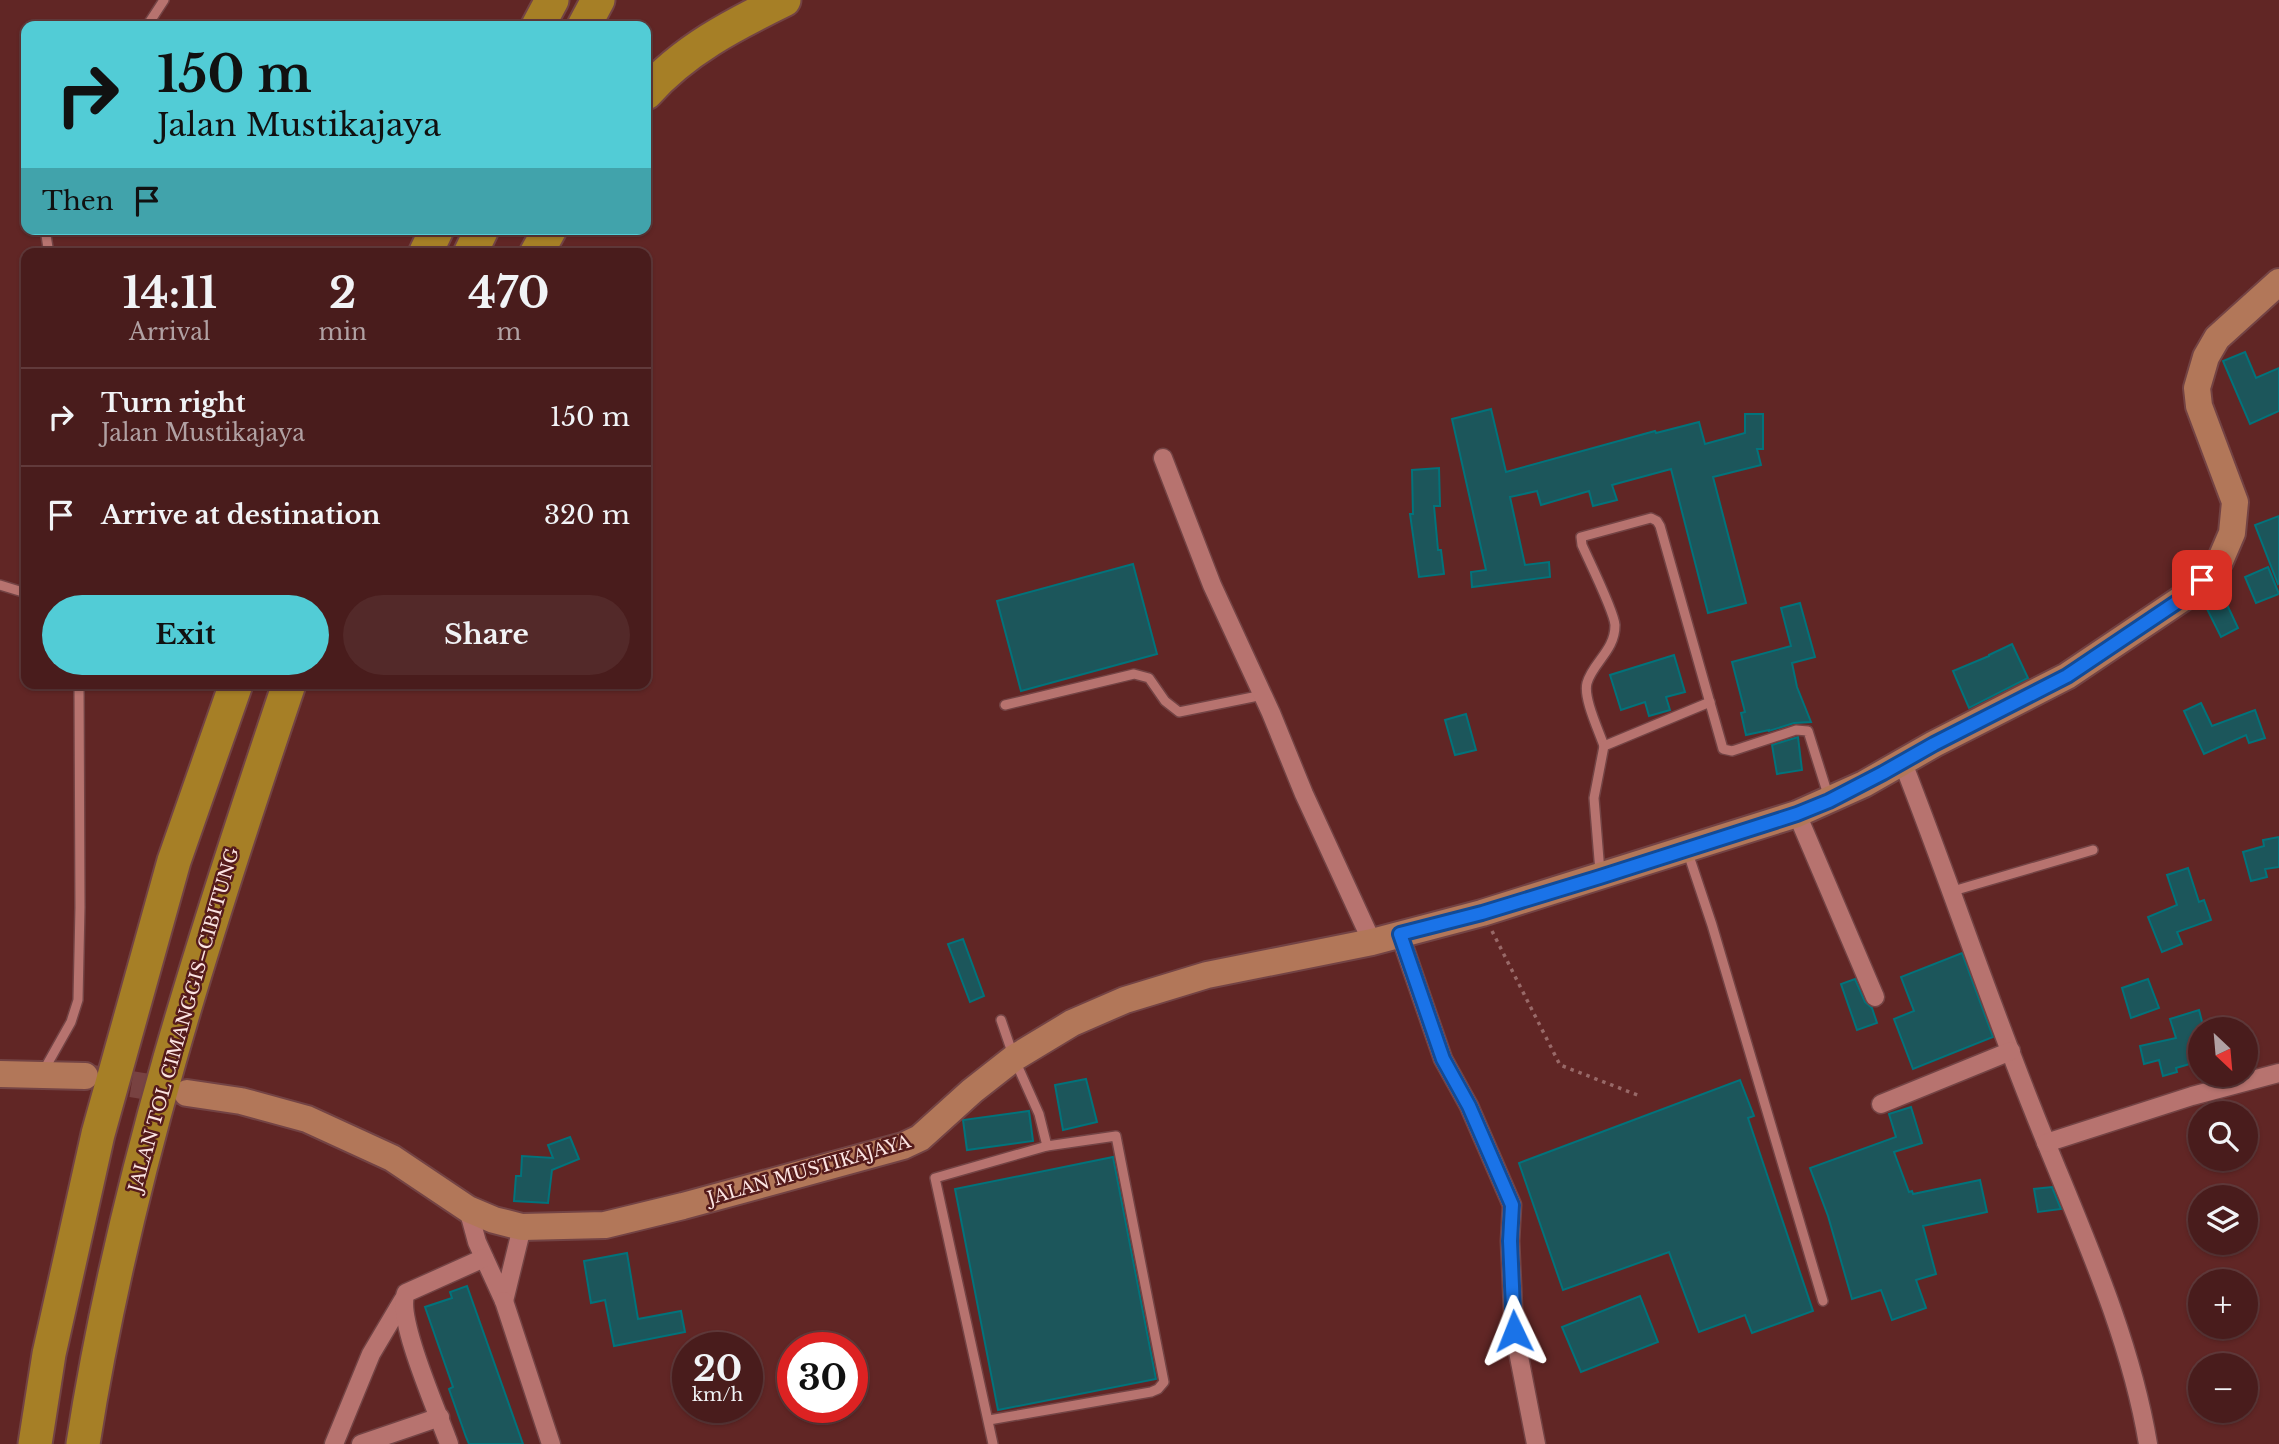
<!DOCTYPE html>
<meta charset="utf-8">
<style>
:root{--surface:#491c1c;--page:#532929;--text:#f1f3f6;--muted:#b1a1a3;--line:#613a3b;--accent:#52ccd6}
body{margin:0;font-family:"Libre Baskerville",serif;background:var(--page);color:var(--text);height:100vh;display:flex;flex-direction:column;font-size:26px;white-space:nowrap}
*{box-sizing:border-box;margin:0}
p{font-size:23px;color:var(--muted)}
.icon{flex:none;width:38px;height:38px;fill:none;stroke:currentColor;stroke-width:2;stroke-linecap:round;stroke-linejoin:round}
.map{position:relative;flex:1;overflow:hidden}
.sheet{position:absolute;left:21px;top:248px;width:630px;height:441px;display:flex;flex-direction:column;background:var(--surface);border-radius:14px;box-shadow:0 2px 5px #0004,0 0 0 2px var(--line)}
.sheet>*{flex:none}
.banner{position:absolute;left:21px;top:21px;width:630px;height:214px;border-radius:14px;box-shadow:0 2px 5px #0004,0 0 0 2px var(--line);background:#52ccd6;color:#111;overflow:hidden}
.needle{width:46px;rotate:154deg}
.controls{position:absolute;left:2188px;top:1017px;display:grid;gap:14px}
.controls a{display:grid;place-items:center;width:70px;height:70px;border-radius:50%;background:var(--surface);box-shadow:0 2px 5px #0004,0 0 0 2px var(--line);font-size:35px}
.speed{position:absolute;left:672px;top:1332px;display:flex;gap:14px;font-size:35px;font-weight:700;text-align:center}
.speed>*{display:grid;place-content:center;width:91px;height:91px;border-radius:50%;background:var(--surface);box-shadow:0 2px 5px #0004,0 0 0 2px var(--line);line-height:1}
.speed small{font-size:18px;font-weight:400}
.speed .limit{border:10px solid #d22;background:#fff;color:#111}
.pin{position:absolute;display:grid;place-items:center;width:60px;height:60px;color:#fff;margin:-30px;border-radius:14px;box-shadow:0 4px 10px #0006}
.me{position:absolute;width:77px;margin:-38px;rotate:358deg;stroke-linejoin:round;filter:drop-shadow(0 0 5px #0008)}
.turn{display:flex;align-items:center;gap:24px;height:147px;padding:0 21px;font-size:32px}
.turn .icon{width:91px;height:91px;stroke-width:2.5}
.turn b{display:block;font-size:49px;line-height:60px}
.then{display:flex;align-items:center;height:66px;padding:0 21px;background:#0003;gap:14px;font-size:26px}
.eta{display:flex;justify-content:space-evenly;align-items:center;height:119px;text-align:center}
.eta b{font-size:42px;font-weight:800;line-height:49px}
.cta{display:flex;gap:14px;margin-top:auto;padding:14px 21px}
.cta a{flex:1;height:80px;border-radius:42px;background:var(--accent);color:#111;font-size:28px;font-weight:800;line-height:80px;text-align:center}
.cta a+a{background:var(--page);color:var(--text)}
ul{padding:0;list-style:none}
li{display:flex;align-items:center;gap:21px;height:98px;padding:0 21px;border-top:2px solid var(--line)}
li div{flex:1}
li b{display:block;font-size:26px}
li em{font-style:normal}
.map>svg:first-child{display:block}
.building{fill:#1c565b;stroke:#02737b;stroke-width:2}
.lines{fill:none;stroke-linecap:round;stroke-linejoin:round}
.secondary-tunnel{stroke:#784241;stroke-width:26;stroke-dasharray:26 13;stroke-linecap:butt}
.lane-casing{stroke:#734344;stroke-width:12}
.street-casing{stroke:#734344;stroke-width:21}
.secondary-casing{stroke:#734344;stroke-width:30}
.highway-casing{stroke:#734344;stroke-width:37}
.path{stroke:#986968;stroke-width:3.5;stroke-dasharray:3.5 5;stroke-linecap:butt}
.lane{stroke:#b7736f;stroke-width:9}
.street{stroke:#b7736f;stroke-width:18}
.secondary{stroke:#b27759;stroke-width:26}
.highway{stroke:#a67f26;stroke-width:33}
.route-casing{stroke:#114b97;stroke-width:18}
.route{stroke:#1a73e8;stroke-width:12}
.labels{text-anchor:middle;stroke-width:5;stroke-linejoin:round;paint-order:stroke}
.street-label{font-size:18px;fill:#fce4e2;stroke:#551b1b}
</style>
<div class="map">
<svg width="2279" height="1444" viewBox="0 0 2279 1444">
<rect width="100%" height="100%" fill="#612625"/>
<g class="building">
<path d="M2245 352 2256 378 2279 368V411L2250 424 2223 361Z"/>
<path d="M1491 409 1506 472 1655 431 1656 433 1699 422 1705 444 1745 433V414H1763V449H1757L1761 465 1713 477 1746 603 1708 613 1671 469 1612 485 1617 500 1593 506 1589 491 1541 505 1537 491 1510 497 1525 565 1549 562 1550 577 1472 587 1471 572 1486 570 1452 419Z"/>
<path d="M1439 468 1440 506H1434L1438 550H1441L1444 574 1419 577 1410 514H1413L1412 470Z"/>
<path d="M2279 516V583L2278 584 2255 525Z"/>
<path d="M1133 564 1157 654 1021 691 997 601Z"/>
<path d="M2268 567 2279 594 2256 603 2245 577Z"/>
<path d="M2223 596 2238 628 2221 637 2205 605Z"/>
<path d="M1800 603 1815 657 1792 663 1797 687 1811 722 1794 723 1769 731V730L1746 735 1741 713 1745 712 1732 662 1791 646 1781 608Z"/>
<path d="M2012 644 2028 678 1969 708 1953 671 1989 656V655Z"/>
<path d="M1674 655 1685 692 1666 697 1670 710 1649 716 1645 702 1621 710 1610 675Z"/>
<path d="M2201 703 2212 726 2255 710 2265 738 2249 743 2246 735 2204 754 2184 711Z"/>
<path d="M1466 714 1476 750 1455 755 1445 720Z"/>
<path d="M1798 737 1802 770 1777 774 1772 745Z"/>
<path d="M2279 837V867L2265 869 2267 877 2251 881 2243 852 2264 846 2263 840Z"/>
<path d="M2188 868 2199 902 2204 900 2211 920 2177 932 2182 944 2162 952 2148 917 2177 905 2167 875Z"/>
<path d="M963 939 984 996 970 1002 948 944Z"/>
<path d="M1962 953 1993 1037 1913 1069 1894 1019 1914 1011 1901 977Z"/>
<path d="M1855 979 1865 1002 1872 1008 1877 1023 1857 1030 1841 984Z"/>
<path d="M2148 979 2159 1008 2131 1018 2122 988Z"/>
<path d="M2199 1010 2204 1029H2200V1061L2176 1068 2177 1072 2163 1076 2159 1060 2144 1064 2140 1046 2176 1038 2170 1019Z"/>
<path d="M1086 1079 1097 1122 1063 1130 1055 1085Z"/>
<path d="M1740 1080 1754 1116 1748 1118 1813 1311 1752 1333 1745 1315 1699 1332 1669 1252 1563 1290 1519 1163Z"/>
<path d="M1911 1107 1922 1143 1894 1152 1909 1192 1912 1191 1913 1194 1980 1180 1987 1212 1923 1226 1936 1274 1916 1280 1926 1308 1892 1320 1881 1290 1852 1299 1828 1216 1810 1168 1896 1137 1889 1114Z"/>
<path d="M1029 1111 1033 1141 967 1150 963 1120Z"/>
<path d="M570 1137 579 1159 552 1170 548 1203 514 1201 516 1176H521L522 1156 553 1158 548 1145Z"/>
<path d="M1113 1157 1156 1379 998 1410 955 1189Z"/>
<path d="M2052 1187 2061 1209 2038 1212 2034 1189Z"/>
<path d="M627 1253 638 1319 681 1311 685 1332 614 1346 605 1300 591 1303 584 1261Z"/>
<path d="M467 1286 523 1444H469L466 1437 449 1389 453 1387 425 1307 452 1298 450 1292Z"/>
<path d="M1640 1296 1658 1342 1581 1372 1562 1327Z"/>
</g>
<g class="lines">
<path class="secondary-tunnel" d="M93 1078 180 1092"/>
<defs>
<g id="lane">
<path d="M147 26 164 0"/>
<path d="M45 229 49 254"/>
<path d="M0 585 26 593"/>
<path d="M1005 705 1134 674 1149 678 1165 701 1179 712 1263 695"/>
<path d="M1604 746C1599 731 1583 698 1587 683 1593 662 1615 651 1615 625 1614 611 1589 561 1582 545L1581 537 1651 518 1657 521 1660 526 1723 749 1732 751 1796 730 1808 731 1829 798"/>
<path d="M1687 850 1712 925 1823 1301"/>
<path d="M1600 872 1594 798 1604 746 1710 702"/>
<path d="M1953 891 2093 850"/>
<path d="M1001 1020 1014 1058 1039 1114 1047 1146"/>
<path d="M44 1070 71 1022 78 1000 80 907 79 684"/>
<path d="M989 1420 1151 1392 1158 1389 1164 1382 1116 1136 1047 1146 935 1178 993 1444"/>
</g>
<g id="street">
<path d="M1163 458 1212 585 1271 713 1304 794 1372 942"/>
<path d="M1903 763C1948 878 1987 995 2033 1110 2075 1217 2129 1329 2148 1444"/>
<path d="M1797 814 1875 997"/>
<path d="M1400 935 1443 1059 1469 1106 1512 1205 1510 1241 1514 1331 1536 1444"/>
<path d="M1881 1104 2011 1051"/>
<path d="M2046 1143 2192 1096 2279 1073"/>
<path d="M468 1209 477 1242 504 1301 522 1227"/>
<path d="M504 1301 551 1444"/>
<path d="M334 1444 371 1354 403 1300"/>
<path d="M361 1444 440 1417"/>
<path d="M449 1444C439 1415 395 1317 406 1293L484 1258"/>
</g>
<g id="secondary">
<path d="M0 1074 85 1076"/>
<path d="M187 1093 241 1101 307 1119 392 1158 468 1209 494 1220 522 1227 605 1225 683 1206 903 1146 920 1138 972 1091 1014 1058 1072 1023 1125 1000 1207 975 1372 942 1482 913 1797 814 1864 784 1934 744 2067 676 2183 598 2220 561 2232 533 2235 502 2199 406 2197 388 2206 357 2217 338 2279 282"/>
</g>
<g id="highway">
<path d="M538 26 552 0"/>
<path d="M584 26 598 0"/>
<path d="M646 93C684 50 733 25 784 0"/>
<path d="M425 254 437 229"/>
<path d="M470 254 482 229"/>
<path d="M536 254 550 229"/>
<path d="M35 1444 49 1354 98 1134 174 861 236 684"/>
<path d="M83 1444C123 1184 205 933 289 684"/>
</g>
</defs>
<use href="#lane" class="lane-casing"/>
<use href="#street" class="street-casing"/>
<use href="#secondary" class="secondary-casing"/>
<use href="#highway" class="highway-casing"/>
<path class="path" d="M1492 931 1560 1065 1640 1096"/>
<use href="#lane" class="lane"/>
<use href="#street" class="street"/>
<use href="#secondary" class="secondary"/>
<use href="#highway" class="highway"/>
</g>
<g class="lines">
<defs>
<path id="route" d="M1514 1331 1510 1241 1512 1205 1469 1106 1443 1059 1400 934 1482 913 1600 877 1797 814 1829 801 1883 773 1934 744 2067 676 2183 598 2202 580"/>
</defs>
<use href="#route" class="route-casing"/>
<use href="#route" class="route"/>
</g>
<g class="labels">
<g class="street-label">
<text transform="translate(184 1020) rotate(-74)" y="6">JALAN TOL CIMANGGIS–CIBITUNG</text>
<text transform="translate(809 1170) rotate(-16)" y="6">JALAN MUSTIKAJAYA</text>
</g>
</g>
</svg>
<div class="controls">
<a><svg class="needle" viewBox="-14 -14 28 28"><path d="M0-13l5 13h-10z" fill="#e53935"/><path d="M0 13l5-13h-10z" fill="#b1a1a3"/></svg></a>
<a><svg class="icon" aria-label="search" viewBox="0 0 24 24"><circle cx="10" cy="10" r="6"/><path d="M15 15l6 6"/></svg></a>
<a><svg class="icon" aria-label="layers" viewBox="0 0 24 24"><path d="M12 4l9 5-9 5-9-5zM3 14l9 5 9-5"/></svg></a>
<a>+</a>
<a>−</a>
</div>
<div class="speed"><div>20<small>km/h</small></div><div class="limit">30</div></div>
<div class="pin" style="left:2202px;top:580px;background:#d93025"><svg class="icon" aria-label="arrive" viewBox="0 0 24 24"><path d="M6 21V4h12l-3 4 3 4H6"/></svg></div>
<svg class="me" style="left:1514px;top:1331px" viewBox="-20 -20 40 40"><path d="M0-17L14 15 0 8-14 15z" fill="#1a73e8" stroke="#fff" stroke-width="4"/></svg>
<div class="banner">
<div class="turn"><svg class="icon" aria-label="right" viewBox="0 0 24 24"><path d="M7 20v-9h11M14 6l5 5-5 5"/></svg><div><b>150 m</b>Jalan Mustikajaya</div></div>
<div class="then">Then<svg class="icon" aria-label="arrive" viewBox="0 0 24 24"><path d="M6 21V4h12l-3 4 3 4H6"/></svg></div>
</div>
<section class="sheet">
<div class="eta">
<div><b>14:11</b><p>Arrival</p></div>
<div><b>2</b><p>min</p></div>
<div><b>470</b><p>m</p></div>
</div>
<ul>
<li><svg class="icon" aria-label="right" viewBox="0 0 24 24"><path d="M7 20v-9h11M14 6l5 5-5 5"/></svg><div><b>Turn right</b><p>Jalan Mustikajaya</p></div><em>150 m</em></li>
<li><svg class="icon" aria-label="arrive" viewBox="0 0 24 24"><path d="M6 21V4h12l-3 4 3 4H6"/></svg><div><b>Arrive at destination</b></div><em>320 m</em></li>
</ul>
<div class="cta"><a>Exit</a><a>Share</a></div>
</section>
</div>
